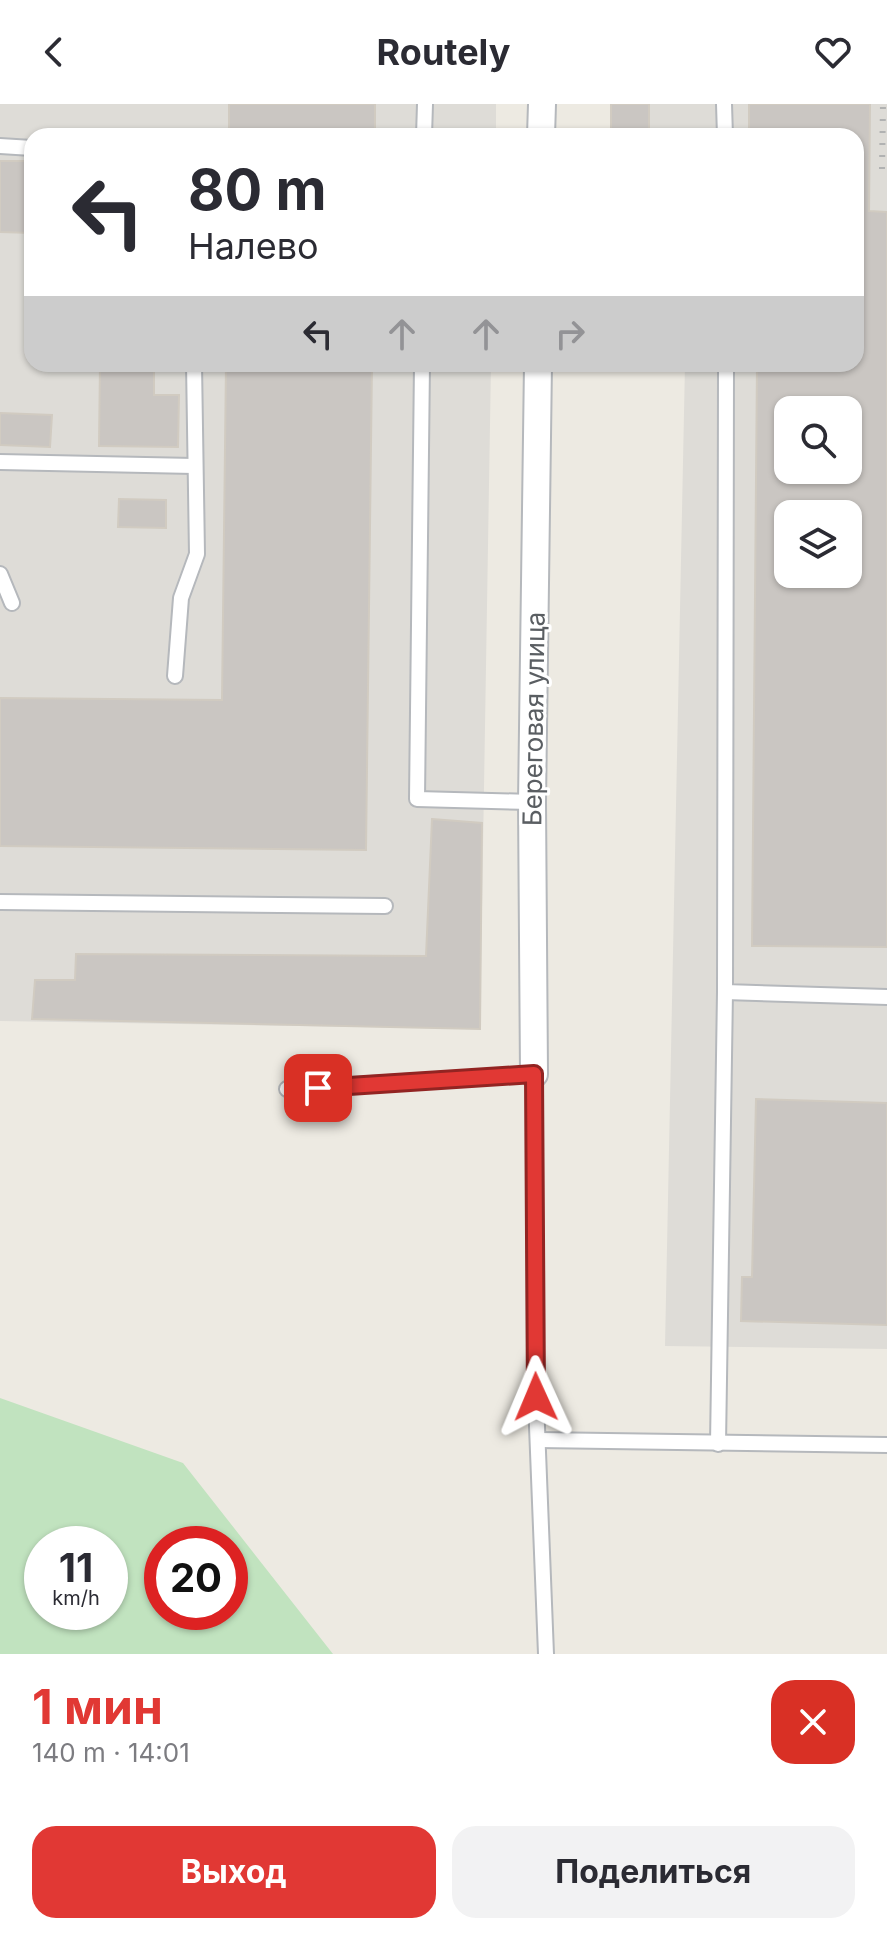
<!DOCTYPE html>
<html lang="ru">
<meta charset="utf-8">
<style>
:root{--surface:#fff;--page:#f2f2f3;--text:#2b2b33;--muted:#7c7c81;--accent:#e13834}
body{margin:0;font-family:Inter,sans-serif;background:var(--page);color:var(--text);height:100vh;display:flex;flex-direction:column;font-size:30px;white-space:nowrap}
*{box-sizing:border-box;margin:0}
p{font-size:26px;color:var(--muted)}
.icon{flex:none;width:44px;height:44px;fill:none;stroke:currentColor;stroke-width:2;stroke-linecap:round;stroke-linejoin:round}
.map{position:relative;height:1550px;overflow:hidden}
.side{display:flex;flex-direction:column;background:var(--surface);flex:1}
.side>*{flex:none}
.top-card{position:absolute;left:24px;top:24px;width:840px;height:244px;border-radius:24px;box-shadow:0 2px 6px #0004;background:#fff;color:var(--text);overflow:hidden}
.controls{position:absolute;left:774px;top:292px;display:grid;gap:16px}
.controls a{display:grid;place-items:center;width:88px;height:88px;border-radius:16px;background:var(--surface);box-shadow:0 2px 6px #0004;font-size:40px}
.speed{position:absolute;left:24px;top:1422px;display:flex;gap:16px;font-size:40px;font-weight:700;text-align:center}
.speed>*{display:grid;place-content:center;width:104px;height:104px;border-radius:50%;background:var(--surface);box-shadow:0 2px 6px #0004;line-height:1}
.speed small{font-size:20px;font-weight:400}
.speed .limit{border:12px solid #d22;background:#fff;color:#111}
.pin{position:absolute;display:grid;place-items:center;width:68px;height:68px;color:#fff;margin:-34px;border-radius:16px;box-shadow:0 4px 12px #0006}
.me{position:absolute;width:88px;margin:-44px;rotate:359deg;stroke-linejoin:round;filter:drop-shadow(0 0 6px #0008)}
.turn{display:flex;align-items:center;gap:28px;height:168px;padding:0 32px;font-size:36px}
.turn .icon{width:104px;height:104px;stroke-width:2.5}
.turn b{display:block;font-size:56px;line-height:68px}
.lanes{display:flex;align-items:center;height:76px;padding:0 32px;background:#0003;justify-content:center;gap:40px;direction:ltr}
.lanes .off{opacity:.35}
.round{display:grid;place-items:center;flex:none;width:84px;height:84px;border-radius:24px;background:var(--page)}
.overview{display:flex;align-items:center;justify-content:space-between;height:136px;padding:0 32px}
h1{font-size:48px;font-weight:700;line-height:60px;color:var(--accent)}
.primary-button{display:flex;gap:16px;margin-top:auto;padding:16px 32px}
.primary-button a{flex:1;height:92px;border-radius:24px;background:var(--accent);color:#fff;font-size:32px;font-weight:700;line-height:92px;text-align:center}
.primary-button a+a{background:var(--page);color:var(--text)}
header{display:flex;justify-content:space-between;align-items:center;height:104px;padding:0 32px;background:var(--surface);font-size:36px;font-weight:700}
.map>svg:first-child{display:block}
.industrial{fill:#dedcd7;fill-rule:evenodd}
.green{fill:#c1e3bf;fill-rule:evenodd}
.building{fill:#cac6c2;stroke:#d1cbc1;stroke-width:2;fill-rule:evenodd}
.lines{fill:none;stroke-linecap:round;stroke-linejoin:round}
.lane-casing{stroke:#b5b8bc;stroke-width:18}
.street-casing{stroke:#b5b8bc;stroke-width:30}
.lane{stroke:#fff;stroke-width:14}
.street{stroke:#fff;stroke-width:26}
.rail{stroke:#b1b2b2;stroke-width:6;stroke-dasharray:2 10;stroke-linecap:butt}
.route-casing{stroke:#922422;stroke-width:20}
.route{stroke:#e13834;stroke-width:14}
.labels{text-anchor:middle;stroke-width:6;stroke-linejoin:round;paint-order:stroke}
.street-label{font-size:26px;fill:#5a5e62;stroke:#fff}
</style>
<header><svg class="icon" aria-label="back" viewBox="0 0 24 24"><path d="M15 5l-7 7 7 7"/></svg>Routely<svg class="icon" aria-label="heart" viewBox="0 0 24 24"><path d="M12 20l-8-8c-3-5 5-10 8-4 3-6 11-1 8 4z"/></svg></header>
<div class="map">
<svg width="887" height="1550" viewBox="0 0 887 1550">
<rect width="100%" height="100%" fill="#edeae2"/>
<g class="industrial">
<path d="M0 0H496V32H32V260H491L480 925 0 917Z"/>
<path d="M611 0H887V1245L665 1242 685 260H856V32H611ZM788 306H848V366H788ZM788 410H848V470H788Z"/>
</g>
<path class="green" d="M0 1294 183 1359 333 1550H0ZM42 1440H110V1508H42ZM162 1440H230V1508H162Z"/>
<g class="building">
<rect x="229" y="0" width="146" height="32"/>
<rect x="611" y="0" width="38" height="32"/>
<path d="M749 0H870L869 107 887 108V843L752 842 757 260H856V32H749ZM788 306H848V366H788ZM788 410H848V470H788Z"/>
<path d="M0 57H32V129L0 128Z"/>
<path d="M100 260H154V291H179L178 343 99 342Z"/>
<path d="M226 260H372L366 746 0 742V594L222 596Z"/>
<path d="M0 309 52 311 50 343 0 341Z"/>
<path d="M119 395 166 396V424L118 423Z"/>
<path d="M432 715 482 719 480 925 32 915 35 876H75L76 850 426 852Z"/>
<path d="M756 995 887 999V1221L741 1217 742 1173H752Z"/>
</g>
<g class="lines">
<defs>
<g id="lane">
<path d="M724 0 725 32"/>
<path d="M424 32 425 0"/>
<path d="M0 42 32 44"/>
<path d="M422 260 417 695 532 698"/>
<path d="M726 260 725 888 887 893"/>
<path d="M0 358 194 362"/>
<path d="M0 470 12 499"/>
<path d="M175 572 181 494 197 450 194 260"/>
<path d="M0 798 385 802"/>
<path d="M287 985 534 970 535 1272 546 1550"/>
<path d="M538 1336 887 1341"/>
<path d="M718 1340 725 888"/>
</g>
<g id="street">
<path d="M541 32 542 0"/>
<path d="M534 970 532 698 538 260"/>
</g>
</defs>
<use href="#lane" class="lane-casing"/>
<use href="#street" class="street-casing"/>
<use href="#lane" class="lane"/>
<use href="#street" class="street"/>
<path class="rail" d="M882 65 883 0"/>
</g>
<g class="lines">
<defs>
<path id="route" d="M318 984 534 970 536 1293"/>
</defs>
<use href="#route" class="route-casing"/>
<use href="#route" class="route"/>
</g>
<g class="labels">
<g class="street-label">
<text transform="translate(534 615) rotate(-89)" y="9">Береговая улица</text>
</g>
</g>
</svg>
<div class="controls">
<a><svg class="icon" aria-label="search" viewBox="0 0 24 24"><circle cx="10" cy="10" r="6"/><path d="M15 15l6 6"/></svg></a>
<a><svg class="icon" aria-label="layers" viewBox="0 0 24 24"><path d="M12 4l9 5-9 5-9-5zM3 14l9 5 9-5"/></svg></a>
</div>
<div class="speed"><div>11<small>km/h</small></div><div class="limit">20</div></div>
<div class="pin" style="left:318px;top:984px;background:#d93025"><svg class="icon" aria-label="arrive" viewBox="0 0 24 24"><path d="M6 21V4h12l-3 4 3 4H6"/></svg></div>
<svg class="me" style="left:536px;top:1293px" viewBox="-20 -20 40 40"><path d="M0-17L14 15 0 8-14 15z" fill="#e13834" stroke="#fff" stroke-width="4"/></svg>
<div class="top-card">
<div class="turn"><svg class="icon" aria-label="left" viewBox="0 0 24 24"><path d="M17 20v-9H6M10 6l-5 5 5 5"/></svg><div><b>80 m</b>Налево</div></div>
<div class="lanes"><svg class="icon" aria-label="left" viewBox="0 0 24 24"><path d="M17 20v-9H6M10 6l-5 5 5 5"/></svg><svg class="icon off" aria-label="ahead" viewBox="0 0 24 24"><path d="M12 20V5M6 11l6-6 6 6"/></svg><svg class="icon off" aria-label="ahead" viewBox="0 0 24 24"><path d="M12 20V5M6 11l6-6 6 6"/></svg><svg class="icon off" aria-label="right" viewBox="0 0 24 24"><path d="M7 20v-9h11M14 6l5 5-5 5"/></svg></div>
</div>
</div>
<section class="side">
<div class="overview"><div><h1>1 мин</h1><p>140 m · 14:01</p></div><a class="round" style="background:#d93025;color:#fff"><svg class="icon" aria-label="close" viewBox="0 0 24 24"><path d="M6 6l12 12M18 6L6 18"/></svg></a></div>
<div class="primary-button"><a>Выход</a><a>Поделиться</a></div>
</section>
